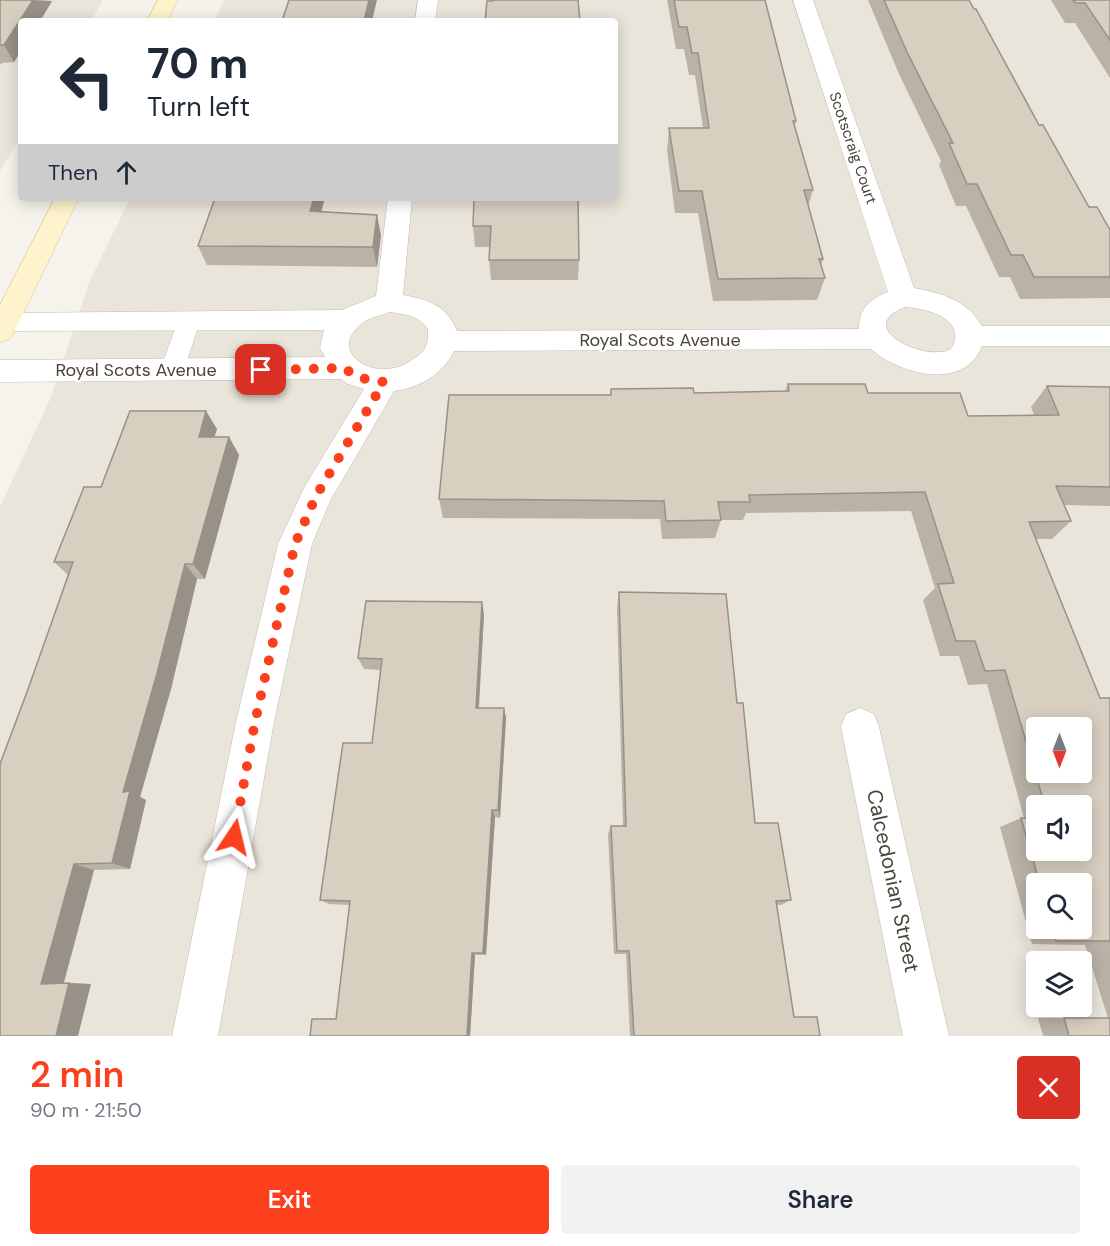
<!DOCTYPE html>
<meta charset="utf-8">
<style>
:root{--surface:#fff;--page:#f2f2f3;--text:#1f2937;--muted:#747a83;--accent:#fc3f1d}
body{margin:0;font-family:"DM Sans",sans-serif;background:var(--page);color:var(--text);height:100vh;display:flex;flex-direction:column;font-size:22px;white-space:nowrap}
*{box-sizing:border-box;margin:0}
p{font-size:20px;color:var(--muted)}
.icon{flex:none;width:33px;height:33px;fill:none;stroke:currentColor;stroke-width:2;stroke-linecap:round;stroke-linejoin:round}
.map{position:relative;height:1036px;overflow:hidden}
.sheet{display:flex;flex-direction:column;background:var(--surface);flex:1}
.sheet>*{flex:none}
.hud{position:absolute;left:18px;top:18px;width:600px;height:183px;border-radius:6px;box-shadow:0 3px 15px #0003;background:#fff;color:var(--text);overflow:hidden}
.needle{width:39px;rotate:180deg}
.fabs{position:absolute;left:1026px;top:717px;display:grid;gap:12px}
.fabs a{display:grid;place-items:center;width:66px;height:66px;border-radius:6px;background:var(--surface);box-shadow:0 3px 15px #0003;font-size:30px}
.pin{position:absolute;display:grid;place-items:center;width:51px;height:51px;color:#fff;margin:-26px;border-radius:12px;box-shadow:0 3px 9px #0006}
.me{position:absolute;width:66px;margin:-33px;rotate:10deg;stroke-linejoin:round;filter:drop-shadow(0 0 4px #0008)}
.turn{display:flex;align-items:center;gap:21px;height:126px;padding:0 30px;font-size:27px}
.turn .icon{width:78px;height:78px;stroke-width:2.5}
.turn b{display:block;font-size:42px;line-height:51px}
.then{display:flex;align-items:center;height:57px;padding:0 30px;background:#0003;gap:12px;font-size:22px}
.round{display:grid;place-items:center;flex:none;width:63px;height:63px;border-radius:6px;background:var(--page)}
.head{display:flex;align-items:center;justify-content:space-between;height:102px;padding:0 30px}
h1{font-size:36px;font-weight:600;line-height:45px;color:var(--accent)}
.primary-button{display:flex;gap:12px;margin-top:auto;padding:12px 30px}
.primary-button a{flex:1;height:69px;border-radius:6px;background:var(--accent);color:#fff;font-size:24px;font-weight:600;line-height:69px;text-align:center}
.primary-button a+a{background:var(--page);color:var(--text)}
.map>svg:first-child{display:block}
.residential{fill:#eae5da;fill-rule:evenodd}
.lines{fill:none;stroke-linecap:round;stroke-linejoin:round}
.service-casing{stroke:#c2bbae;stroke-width:1}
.minor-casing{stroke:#c2bbae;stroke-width:1}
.secondary-casing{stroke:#d6c79b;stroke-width:1}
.service{fill:#fff;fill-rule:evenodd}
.minor{fill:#fff;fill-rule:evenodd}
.secondary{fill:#fff3cd;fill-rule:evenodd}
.wall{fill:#bab2a6;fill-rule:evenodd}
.shaded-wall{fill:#979187}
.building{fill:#d8cfc1;stroke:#979187;stroke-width:1.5;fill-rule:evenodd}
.route{stroke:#fc3f1d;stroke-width:10;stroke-dasharray:0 18}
.labels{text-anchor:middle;stroke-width:4.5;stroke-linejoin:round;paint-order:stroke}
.far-street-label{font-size:15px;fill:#4b4439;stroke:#fff}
.street-label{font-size:18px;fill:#4b4439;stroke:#fff}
.near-street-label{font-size:21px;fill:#4b4439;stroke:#fff}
</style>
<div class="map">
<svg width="1110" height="1036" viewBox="0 0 1110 1036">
<rect width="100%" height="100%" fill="#f6f3ec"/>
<g class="residential">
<path d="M0 0H103L91 21H21V136L0 171Z"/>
<path d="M224 0H1110V1036H0V507L50 399 90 281 130 198H615V21H214ZM1036 728H1082V772H1036ZM1036 806H1082V850H1036ZM1036 884H1082V928H1036ZM1036 962H1082V1006H1036Z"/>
</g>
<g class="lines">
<defs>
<path id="service" d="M189 313 197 315 200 321 184 370 180 376 172 379 164 376 160 370 178 321 181 315Z"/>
<g id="minor">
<path d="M418 0H438L435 21H415Z"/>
<path d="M793 0H813L914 288C941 293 967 300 982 326H1110V346H982C964 392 899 374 871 349L454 351C442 375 419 388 394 391L330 501 312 544 274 722 218 1036H172L236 722 278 544 305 486 364 389 348 384 341 379 0 382V360L325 357 320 348 324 330 6 331 0 329V313L342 310 376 296 388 198H412L403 295C427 299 448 306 457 331L859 329C859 308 870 299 888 292ZM905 307C924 308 963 317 954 343 952 350 947 352 940 352 912 355 857 326 905 307ZM390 312C405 314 420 316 428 329 429 347 424 353 409 362 372 384 324 350 364 322 371 317 382 315 390 312Z"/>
<path d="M860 708 874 714 879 727 949 1036H903L841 727 846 714Z"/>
</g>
<g id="secondary">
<path d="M158 0H178L167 21H147Z"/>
<path d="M55 198H79L14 332 10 339 0 342V305Z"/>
</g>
</defs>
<use href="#service" class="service-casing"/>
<use href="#minor" class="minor-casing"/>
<use href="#secondary" class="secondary-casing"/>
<use href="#service" class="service"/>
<use href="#minor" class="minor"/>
<use href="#secondary" class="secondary"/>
</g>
<g class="wall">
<path d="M0 0 52 1 40 21H21V51L14 62 2 63 0 65Z"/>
<path d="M667 0H765L796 121 795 126 813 190 808 207 823 259 821 265 825 278 817 300 713 301 698 213H675L667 150 669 128H703L695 75H689L684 49H676Z"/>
<path d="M868 0H969L1039 125 1089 207 1110 230V298L1020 299 1010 277H999L966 206H956L939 165 941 161 899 74Z"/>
<path d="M1051 0H1110V78L1075 23H1065Z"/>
<path d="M474 198 579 260 578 280H491L489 260 490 247H475L473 226Z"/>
<path d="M322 212 381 235 377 267 207 265 198 246Z"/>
<path d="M788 384 868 393 968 416 1034 415 1031 407 1047 386 1110 387V506L1064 505 1071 521 1052 539H1036L1100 698H1110V1036H1043L1038 1018H1108L1085 945 1032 944 1000 827 1021 818H1024L987 684 968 685 959 656H940L923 600 935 588 911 511 746 513 743 520H721L715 538 662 539 660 519 443 518 439 499 610 395 611 389 694 393 785 391ZM1036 806H1082L1036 850ZM1036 884H1082V928H1036Z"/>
<path d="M217 429 214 437H229L239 455 205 579H197L171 689 140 797 146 800 130 869 94 870 64 983 91 984 0 1036 27 692 68 575 54 562Z"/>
<path d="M619 592 737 703 755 823 791 900 781 905H777L794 1016 820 1036H630L626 954H614L608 834 611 826H623L617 607Z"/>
<path d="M484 614 479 708H504L506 718 500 818 495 817 486 955H475L470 1036H310L336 1019 350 905 329 904 320 900 372 743 381 670 364 669 358 658Z"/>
</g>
<g class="shaded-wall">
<path d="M33 0 52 1 40 21H21V51L14 62 4 45Z"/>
<path d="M369 0H377L372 21H364Z"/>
<path d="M314 198H325L316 231 310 211Z"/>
<path d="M377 215 381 235 377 267 373 247Z"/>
<path d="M206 411 217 429 209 455 199 437Z"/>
<path d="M229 437 239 455 205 579 193 564Z"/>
<path d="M185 564 197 579 171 689 140 797 146 800 130 869 112 863 123 792Z"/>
<path d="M482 602 484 614 478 718 476 708Z"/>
<path d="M504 708 506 718 500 818 498 810Z"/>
<path d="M492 810 495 817 486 955 483 953Z"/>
<path d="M74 864 94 870 63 985 41 984Z"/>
<path d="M472 953 475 955 470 1036H467Z"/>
<path d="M69 983 91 984 78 1036H56Z"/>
</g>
<g class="building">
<path d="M0 0H33L4 45H0Z"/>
<path d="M289 0H369L364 21H282Z"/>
<path d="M493 0H578L580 21H485L487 1H493Z"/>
<path d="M674 0H765L796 121H793L813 190H804L823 259H819L825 278 718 279 702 191H679L669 128H709L698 53H692L687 27H679Z"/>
<path d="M884 0H969L974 9H976L1039 125H1043L1089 207H1097L1110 230V277H1034L1023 255H1011L977 184H967L949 143H953L907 52Z"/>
<path d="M1073 0H1110V40L1085 3H1076Z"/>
<path d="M215 198H314L310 211 377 215 373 247 198 246Z"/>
<path d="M474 198H578L579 260H489L491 226H473Z"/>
<path d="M788 384H865L868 393H960L968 416 1059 415 1047 386 1110 387V487L1056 486 1071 521 1029 522 1100 698H1110V941H1056L1053 928H1082V884H1040L1021 818H1036V850H1082V806H1045L1005 670 985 671 975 641H956L938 584 954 583 925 492 749 495 750 502H718L721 520 666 521 664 501 439 499 449 395H611V389L693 388 694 393 789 391ZM1036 728H1082V772H1036Z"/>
<path d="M130 411H206L199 437H229L193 564H185L156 677 123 792 130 791 112 863 74 864 41 984 69 983 56 1036H0V764L27 692 73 562H54L84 487H101Z"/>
<path d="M619 592 726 594 737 703H743L755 823H778L791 900 776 901 794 1017H817L820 1036H634L629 951H617L611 826H626Z"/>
<path d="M366 601 482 602 476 708H504L498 810H492L483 953H472L467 1036H310L312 1019H336L350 901 320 900 343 743H372L382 659 358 658Z"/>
<path d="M1064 1018H1110V1036H1069Z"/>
</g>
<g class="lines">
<path class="route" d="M234 837 255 722 295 544 316 496 384 382C369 380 356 379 345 368L261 370"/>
</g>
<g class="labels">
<g class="far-street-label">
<text transform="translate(853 148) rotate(71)" y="5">Scotscraig Court</text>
</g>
<g class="street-label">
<text x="660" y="346">Royal Scots Avenue</text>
<text x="136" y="376">Royal Scots Avenue</text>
</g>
<g class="near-street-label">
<text transform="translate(893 881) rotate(78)" y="7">Calcedonian Street</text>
</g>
</g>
</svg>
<div class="fabs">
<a><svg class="needle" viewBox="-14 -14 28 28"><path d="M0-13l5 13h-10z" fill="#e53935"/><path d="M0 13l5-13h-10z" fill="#747a83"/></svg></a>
<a><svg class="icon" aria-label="sound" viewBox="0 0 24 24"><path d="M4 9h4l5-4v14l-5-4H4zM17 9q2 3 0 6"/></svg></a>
<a><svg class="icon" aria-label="search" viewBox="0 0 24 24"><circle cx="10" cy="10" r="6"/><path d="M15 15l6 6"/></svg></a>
<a><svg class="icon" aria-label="layers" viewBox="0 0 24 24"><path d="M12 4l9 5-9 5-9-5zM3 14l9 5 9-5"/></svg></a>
</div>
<div class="pin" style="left:261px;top:370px;background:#d93025"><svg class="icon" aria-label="arrive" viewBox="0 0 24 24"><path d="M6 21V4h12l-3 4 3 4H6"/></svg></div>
<svg class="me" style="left:234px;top:837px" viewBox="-20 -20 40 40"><path d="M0-17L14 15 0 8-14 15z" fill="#fc3f1d" stroke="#fff" stroke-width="4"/></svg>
<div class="hud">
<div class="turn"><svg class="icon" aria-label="left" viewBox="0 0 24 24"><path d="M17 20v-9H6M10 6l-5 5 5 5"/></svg><div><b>70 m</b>Turn left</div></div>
<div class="then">Then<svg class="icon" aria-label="ahead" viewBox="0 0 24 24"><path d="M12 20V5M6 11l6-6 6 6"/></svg></div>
</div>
</div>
<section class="sheet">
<div class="head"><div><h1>2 min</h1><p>90 m · 21:50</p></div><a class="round" style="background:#d93025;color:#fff"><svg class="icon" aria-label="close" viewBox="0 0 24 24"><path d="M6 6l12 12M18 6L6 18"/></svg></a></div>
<div class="primary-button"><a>Exit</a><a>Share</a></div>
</section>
